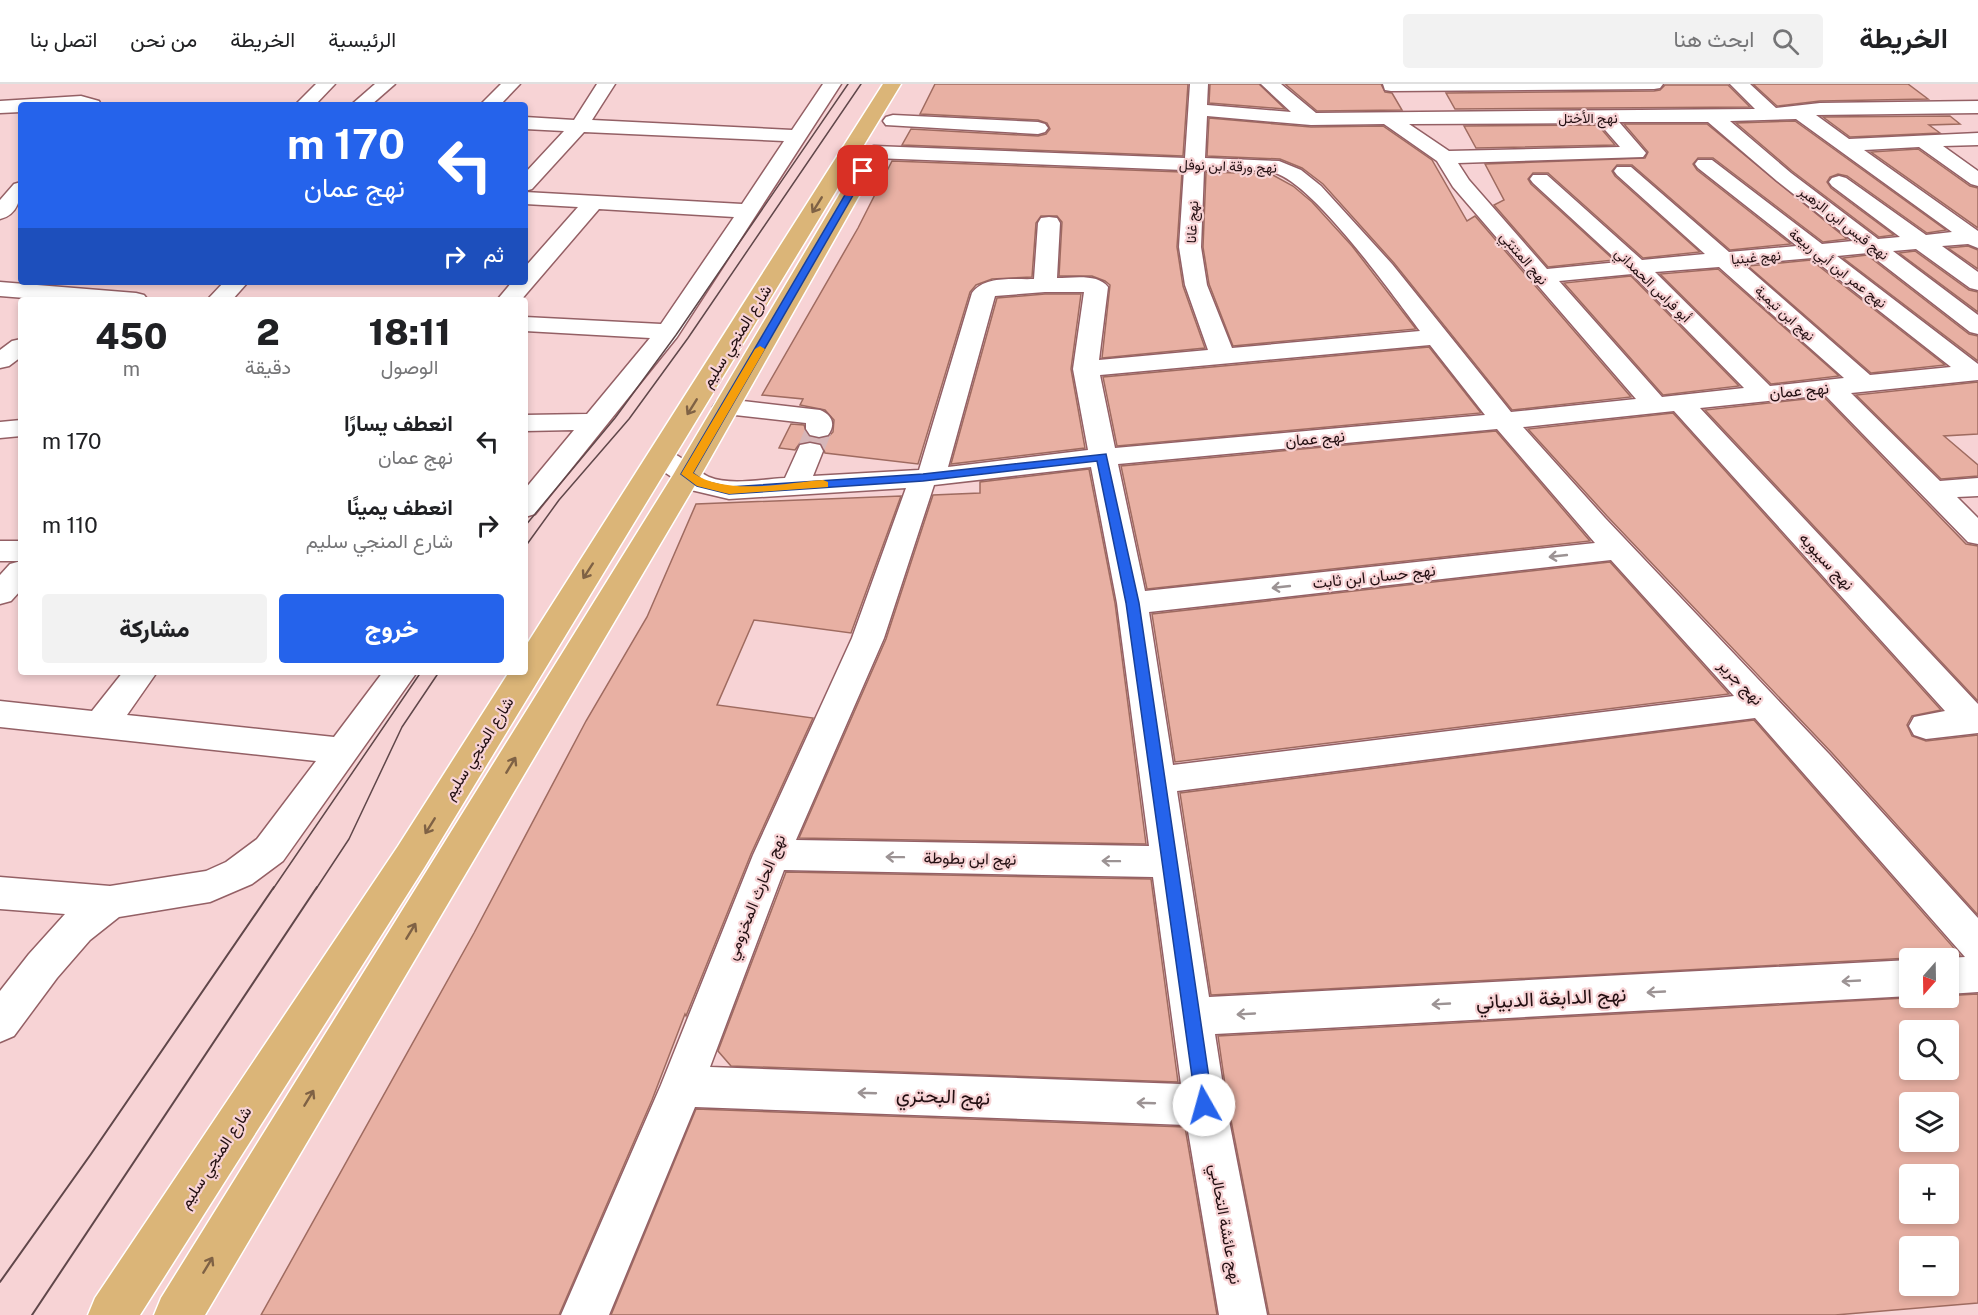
<!DOCTYPE html>
<html lang="ar">
<meta charset="utf-8">
<style>
:root{--surface:#fff;--page:#f2f2f2;--text:#202124;--muted:#757577;--line:#e0e0e0;--accent:#2563eb}
body{margin:0;font-family:"Public Sans",Vazirmatn,sans-serif;background:var(--page);color:var(--text);direction:rtl;height:100vh;display:flex;flex-direction:column;font-size:22px;white-space:nowrap}
*{box-sizing:border-box;margin:0}
p{font-size:20px;color:var(--muted)}
.icon{flex:none;width:33px;height:33px;fill:none;stroke:currentColor;stroke-width:2;stroke-linecap:round;stroke-linejoin:round}
.map{position:relative;flex:1;overflow:hidden;direction:ltr}
.details{position:absolute;left:18px;top:213px;width:510px;height:378px;display:flex;flex-direction:column;background:var(--surface);border-radius:6px;box-shadow:0 3px 9px #0003;direction:rtl}
.details>*{flex:none}
.hud{position:absolute;left:18px;top:18px;width:510px;height:183px;border-radius:6px;box-shadow:0 3px 9px #0003;direction:rtl;background:#2563eb;color:#fff;overflow:hidden}
.needle{width:39px;rotate:200deg}
.controls{position:absolute;left:1899px;top:864px;display:grid;gap:12px}
.controls a{display:grid;place-items:center;width:60px;height:60px;border-radius:6px;background:var(--surface);box-shadow:0 3px 9px #0003;font-size:30px}
.pin{position:absolute;display:grid;place-items:center;width:51px;height:51px;color:#fff;margin:-26px;border-radius:12px;box-shadow:0 3px 9px #0006}
.me{position:absolute;width:66px;margin:-33px;rotate:353deg;stroke-linejoin:round;filter:drop-shadow(0 0 4px #0008)}
.turn{display:flex;align-items:center;gap:21px;height:126px;padding:0 24px;font-size:27px}
.turn .icon{width:78px;height:78px;stroke-width:2.5}
.turn b{display:block;font-size:42px;line-height:51px}
.then{display:flex;align-items:center;height:57px;padding:0 24px;background:#0003;gap:12px;font-size:22px}
.eta{display:flex;justify-content:space-evenly;align-items:center;height:102px;text-align:center}
.eta b{font-size:36px;font-weight:800;line-height:42px}
.button{display:flex;gap:12px;margin-top:auto;padding:12px 24px}
.button a{flex:1;height:69px;border-radius:6px;background:var(--accent);color:#fff;font-size:24px;font-weight:800;line-height:69px;text-align:center}
.button a+a{background:var(--page);color:var(--text)}
ul{padding:0;list-style:none}
li{display:flex;align-items:center;gap:18px;height:84px;padding:0 24px}
li div{flex:1}
li b{display:block;font-size:22px}
li em{font-style:normal}
header{display:flex;align-items:center;gap:36px;box-sizing:border-box;height:84px;padding:0 30px;background:var(--surface);border-bottom:2px solid var(--line)}
header strong{font-size:28px}
nav{display:flex;gap:33px;margin-inline-start:auto;font-size:21px}
.search{width:420px;height:54px;background:var(--page);display:flex;align-items:center;gap:15px;box-sizing:border-box;padding:0 21px;border-radius:6px;color:var(--muted);font-size:22px}
.map>svg:first-child{display:block}
.building{fill:#e8b0a3;stroke:#9f6b60;stroke-width:1.5;fill-rule:evenodd}
.lines{fill:none;stroke-linecap:round;stroke-linejoin:round}
.minor-tunnel{stroke:#d7b6b8;stroke-width:26;stroke-dasharray:26 13;stroke-linecap:butt}
.minor-casing{stroke:#946065;stroke-width:3}
.major-casing{stroke:#fff;stroke-width:3}
.minor{fill:#fff;fill-rule:evenodd}
.major{fill:#dbb578;fill-rule:evenodd}
.tram-far1{stroke:#60474a;stroke-width:1.5}
.tram{stroke:#60474a;stroke-width:2}
.oneway{stroke:#7f6245}
.oneway2{stroke:#9c9394}
.route{fill:#2563eb;stroke:#184099;stroke-width:1.5}
.slow{fill:#f59e0b}
.labels{text-anchor:middle;stroke-width:4.5;stroke-linejoin:round;paint-order:stroke}
.far-street-label{font-size:14px;fill:#230f12;stroke:#f7d3d5}
.street-label{font-size:16px;fill:#230f12;stroke:#f7d3d5}
.near-street-label{font-size:20px;fill:#230f12;stroke:#f7d3d5}
</style>
<header>
<strong>الخريطة</strong>
<div class="search"><svg class="icon" aria-label="search" viewBox="0 0 24 24"><circle cx="10" cy="10" r="6"/><path d="M15 15l6 6"/></svg>ابحث هنا</div>
<nav><a>الرئيسية</a><a>الخريطة</a><a>من نحن</a><a>اتصل بنا</a></nav>
</header>
<div class="map">
<svg width="1978" height="1231" viewBox="0 0 1978 1231">
<rect width="100%" height="100%" fill="#f7d3d5"/>
<g class="building">
<path d="M935 0H1188L1183 72 902 61 911 45 1038 52 1046 50 1050 45 1047 39 1038 36 920 30Z"/>
<path d="M1210 0H1259L1285 25 1209 19Z"/>
<path d="M1285 0H1381L1385 8 1392 9 1402 26 1317 27Z"/>
<path d="M1753 0H1908L1928 15 1820 17 1777 22Z"/>
<path d="M1665 1H1728L1750 23 1455 25 1446 9 1654 7 1660 6Z"/>
<path d="M1950 32 1960 40 1929 41 1940 49 1850 53 1823 33Z"/>
<path d="M1209 34 1311 43 1383 42 1432 76 1467 137 1475 132 1631 313 1512 326 1394 179 1323 100 1302 84 1280 75 1207 72Z"/>
<path d="M1795 37 1946 146 1927 149 1847 92 1838 90 1830 93 1827 98 1831 104 1894 151 1879 153 1792 87 1736 39Z"/>
<path d="M1624 40H1707L1847 155 1823 158 1713 74H1698L1693 80 1697 86 1791 160 1730 166 1632 81H1617L1612 87 1615 92 1700 168 1643 174 1548 89H1533L1528 95 1531 100 1614 176 1548 183 1494 121 1504 116 1485 80 1645 74 1648 68Z"/>
<path d="M1598 41 1615 61 1476 64 1464 42Z"/>
<path d="M1918 65 1970 102 1978 104V144L1871 68Z"/>
<path d="M892 77 1182 88 1177 163 1183 202 1205 264 1102 274 1110 201 1105 197 1092 192H1059L1062 138 1057 132H1041L1036 139 1032 193 992 195 976 201 970 208 918 380 825 369 822 360 810 357 800 359 795 366 779 364 791 340 804 341 808 352 819 355 828 353 833 348 834 336 825 326 800 321 803 315 762 311 858 144Z"/>
<path d="M1206 88 1271 90 1293 102 1312 118 1352 162 1416 245 1233 262 1209 200 1203 163Z"/>
<path d="M1968 162 1978 166V185L1948 164Z"/>
<path d="M1915 167 1969 206 1978 208V228L1899 169Z"/>
<path d="M1867 171 1969 250 1978 252V277L1843 174Z"/>
<path d="M1811 176 1945 281 1871 289 1748 182Z"/>
<path d="M1718 185 1839 292 1771 300 1660 190Z"/>
<path d="M1631 192 1739 302 1663 311 1564 199Z"/>
<path d="M1045 210H1081L1071 285 1085 364 951 380 997 214Z"/>
<path d="M1429 263 1481 329 1117 362 1103 293Z"/>
<path d="M1978 298V350L1944 352 1978 381V392L1941 395 1856 311Z"/>
<path d="M1824 313 1966 460 1978 462V617L1705 326Z"/>
<path d="M1673 329 1941 626 1912 632 1907 641 1912 652 1926 657 1978 651V831L1832 669 1607 432 1528 345Z"/>
<path d="M1496 347 1590 457 1147 505 1121 382Z"/>
<path d="M1089 385 1115 519 1146 760 799 754 886 555 933 411 980 409V398Z"/>
<path d="M901 412 851 549 754 536 717 621 813 634 751 770 686 932 685 930 652 1016 559 1231H261L474 849 586 637 647 533 696 420Z"/>
<path d="M1610 478 1729 610 1175 678 1152 530Z"/>
<path d="M1754 636 1960 871 1947 872 1945 874H1910L1211 911 1180 709Z"/>
<path d="M786 788 1151 795 1178 998 731 982 718 967Z"/>
<path d="M1978 910V1219L1835 1231H1269L1228 1021 1218 952ZM1910 946H1948V986H1910ZM1910 1018H1948V1058H1910ZM1910 1090H1948V1130H1910ZM1910 1162H1948V1202H1910Z"/>
<path d="M696 1025 1185 1043 1217 1231H611Z"/>
</g>
<g class="lines">
<path class="minor-tunnel" d="M810 367 819 345"/>
<defs>
<g id="minor">
<path d="M316 0H335L315 21H295Z"/>
<path d="M375 0H395L371 21H351Z"/>
<path d="M501 0H520L500 21H480Z"/>
<path d="M597 0H615L592 36 792 46 823 0H841L677 253 535 430 525 433V405L574 346 525 347V331L587 330 650 254 525 247V233L661 240 734 133 599 125 521 216H497L512 198H525V183L578 123 525 120V108L742 120 784 57 584 48 532 105 525 107V89L564 47 525 45V33L574 36Z"/>
<path d="M1190 0H1208L1207 21 1291 28 1261 0H1281L1316 29 1755 25 1730 0H1750L1776 24 1820 19 1978 17V29L1816 31 1849 55 1978 49V61L1943 62 1978 87V102L1971 100 1919 63 1864 66 1978 147V164L1968 160 1942 162 1978 188V206L1970 204 1916 165 1893 167 1978 231V250L1970 248 1868 169 1837 172 1978 280V296L1851 309 1940 397 1978 394V412L1957 413 1978 434V460L1968 458 1825 311 1700 324 1978 620V649L1926 655 1914 651 1909 642 1914 633 1945 627 1674 327 1523 343 1605 434 1830 671 1978 834V908L1948 910 1947 874 1965 873 1755 634 1177 707 1209 913 1910 876V912L1215 950 1226 1021 1267 1231H1219L1187 1041 695 1023 609 1231H561L661 1001 753 771 852 554 906 404 729 415 691 406 651 379 647 373 651 367C676 361 689 384 709 393 731 402 762 395 785 394L800 361 810 359 820 361 823 367 813 392 919 386 972 209C985 191 1015 196 1034 195L1038 139 1041 134 1049 133 1057 134 1060 139 1057 194C1072 194 1098 189 1108 203L1099 276 1208 266 1185 201 1179 163 1184 86 874 74 867 72 864 68 867 64 874 62 1185 74ZM1207 32 1311 41 1384 40 1437 77 1453 103 1636 315 1511 328 1392 180 1321 102 1301 86 1279 77 1205 74ZM1796 35 1952 148 1926 151 1846 94 1839 92 1832 94 1829 98 1832 102 1900 153 1878 155 1791 89 1730 37ZM1619 38H1708L1777 97 1853 157 1822 160 1712 76H1698L1695 80 1698 84 1797 162 1729 168 1631 83H1617L1614 87 1617 91 1705 170 1642 176 1547 91H1533L1530 95 1533 99 1619 178 1547 185 1469 96 1458 79 1643 73 1646 69ZM1599 39 1620 63 1449 67 1409 40ZM1204 86C1222 87 1264 84 1278 90 1318 106 1392 210 1420 247L1232 264 1207 201 1201 163ZM1812 174 1951 283 1870 291 1743 180ZM1719 183 1844 294 1770 302 1655 188ZM1632 190 1744 304 1662 313 1559 197ZM1045 208H1084L1073 285 1088 366 948 383 995 212ZM1430 261 1485 331 1115 364 1100 291ZM1497 345 1595 459 1145 507 1118 380ZM1091 383 1117 519 1149 762 796 756 884 554 934 401ZM1611 476 1734 612 1173 681 1149 528ZM784 786 1153 793 1181 1000 710 983Z"/>
<path d="M1383 0H1663L1660 4 1654 5 1391 7 1385 6Z"/>
<path d="M81 12 99 17 101 21H21V28L0 29V17Z"/>
<path d="M893 31 1038 38 1045 40 1048 44 1045 48 1038 50 886 41 883 37 886 33Z"/>
<path d="M21 98C21 114 18 131 0 135V116L14 100Z"/>
<path d="M0 198 136 209 144 211 148 216H50L0 212Z"/>
<path d="M224 198H248L232 216H207Z"/>
<path d="M21 255V273L9 282 0 284V266L12 257Z"/>
<path d="M726 315 820 326C832 331 836 340 828 351L819 353 810 351 806 345V339L717 329 713 323 717 317Z"/>
<path d="M21 336V352L0 354V338Z"/>
<rect x="0" y="457" width="21" height="20"/>
<path d="M21 477V506L11 517 0 520V491L10 480Z"/>
<path d="M123 588H157L127 631 334 653 383 588H417L283 777 252 800 210 818 119 833 90 856 57 894 14 952 0 958V907L29 870 65 830 0 825V793L110 802 206 787 226 778 257 755 316 677 0 643V617L92 627Z"/>
</g>
<g id="major">
<path d="M883 0H901L424 784 140 1231H88L95 1214 398 762 509 588H525V563Z"/>
<path d="M866 76 873 78 876 82 701 391 205 1231H154L161 1214 673 391 856 82 859 78Z"/>
</g>
</defs>
<use href="#minor" class="minor-casing"/>
<use href="#major" class="major-casing"/>
<use href="#minor" class="minor"/>
<use href="#major" class="major"/>
<g class="tram-far1">
<path d="M525 442 615 334 676 251 848 0"/>
<path d="M525 463 559 416 629 335 688 254 861 0"/>
<path d="M273 805 421 588"/>
<path d="M316 805 349 755 402 643 439 588"/>
</g>
<g class="tram">
<path d="M0 1198 91 1070 274 803"/>
<path d="M32 1231 317 803"/>
</g>
</g>
<defs><path id="oneway-shaft" d="M-6 0H5M1.5-3L5.5 0L1.5 3" fill="none" stroke-width="1.6" stroke-linecap="round" stroke-linejoin="round" transform="scale(1.5)"/></defs>
<g class="oneway">
<use href="#oneway-shaft" transform="translate(817 121) rotate(122)"/>
<use href="#oneway-shaft" transform="translate(692 323) rotate(122)"/>
<use href="#oneway-shaft" transform="translate(588 487) rotate(123)"/>
<use href="#oneway-shaft" transform="translate(511 681) rotate(-59)"/>
<use href="#oneway-shaft" transform="translate(430 742) rotate(122)"/>
<use href="#oneway-shaft" transform="translate(411 847) rotate(-59)"/>
<use href="#oneway-shaft" transform="translate(309 1014) rotate(-59)"/>
<use href="#oneway-shaft" transform="translate(208 1181) rotate(-59)"/>
</g>
<g class="oneway2">
<use href="#oneway-shaft" transform="translate(1558 472) rotate(174)"/>
<use href="#oneway-shaft" transform="translate(1281 503) rotate(174)"/>
<use href="#oneway-shaft" transform="translate(895 773) rotate(-179)"/>
<use href="#oneway-shaft" transform="translate(1111 777) rotate(-179)"/>
<use href="#oneway-shaft" transform="translate(1851 897) rotate(177)"/>
<use href="#oneway-shaft" transform="translate(1656 908) rotate(177)"/>
<use href="#oneway-shaft" transform="translate(1441 920) rotate(177)"/>
<use href="#oneway-shaft" transform="translate(1246 930) rotate(177)"/>
<use href="#oneway-shaft" transform="translate(867 1009) rotate(-178)"/>
<use href="#oneway-shaft" transform="translate(1146 1019) rotate(-178)"/>
</g>
<path class="route" d="M863 84 867 87 693 389 704 397 729 403 923 390 1106 370 1139 519 1213 1021 1211 1027 1204 1030 1198 1027 1196 1021 1126 519 1097 377 923 397 729 410 697 402 681 390 859 87Z"/>
<path class="slow" d="M760 262 765 265 693 389C726 412 785 399 823 396L828 398V403L729 410 697 402 681 390 755 265Z"/>
<g class="labels">
<g class="far-street-label">
<text x="1588" y="39">نهج الأختل</text>
<text transform="translate(1228 82) rotate(2)" y="5">نهج ورقة ابن نوفل</text>
<text transform="translate(1192 138) rotate(-87)" y="5">نهج غانا</text>
<text transform="translate(1844 139) rotate(38)" y="5">نهج قيس ابن الزهير</text>
<text transform="translate(1756 173) rotate(-5)" y="5">نهج غينيا</text>
<text transform="translate(1524 174) rotate(49)" y="5">نهج المتنبّي</text>
<text transform="translate(1838 184) rotate(38)" y="5">نهج عمر ابن أبي ربيعة</text>
<text transform="translate(1653 201) rotate(44)" y="5">أبو فراس الحمداني</text>
<text transform="translate(1785 229) rotate(42)" y="5">نهج ابن تيمية</text>
</g>
<g class="street-label">
<text transform="translate(736 252) rotate(-58)" y="6">شارع المنجي سليم</text>
<text transform="translate(1799 306) rotate(-5)" y="6">نهج عمان</text>
<text transform="translate(1315 354) rotate(-5)" y="6">نهج عمان</text>
<text transform="translate(1827 477) rotate(47)" y="6">نهج سيبويه</text>
<text transform="translate(1374 492) rotate(-6)" y="6">نهج حسان ابن ثابت</text>
<text transform="translate(1741 598) rotate(46)" y="6">نهج جرير</text>
<text transform="translate(478 664) rotate(-58)" y="6">شارع المنجي سليم</text>
<text transform="translate(970 774) rotate(1)" y="6">نهج ابن بطوطة</text>
<text transform="translate(755 813) rotate(-68)" y="6">نهج الحارث المخزومي</text>
<text transform="translate(215 1073) rotate(-57)" y="6">شارع المنجي سليم</text>
<text transform="translate(1226 1140) rotate(80)" y="6">نهج عائشة التحالبي</text>
</g>
<g class="near-street-label">
<text transform="translate(1551 914) rotate(-3)" y="7">نهج الدابغة الدبياني</text>
<text transform="translate(943 1012) rotate(2)" y="7">نهج البحتري</text>
</g>
</g>
</svg>
<div class="controls">
<a><svg class="needle" viewBox="-14 -14 28 28"><path d="M0-13l5 13h-10z" fill="#e53935"/><path d="M0 13l5-13h-10z" fill="#757577"/></svg></a>
<a><svg class="icon" aria-label="search" viewBox="0 0 24 24"><circle cx="10" cy="10" r="6"/><path d="M15 15l6 6"/></svg></a>
<a><svg class="icon" aria-label="layers" viewBox="0 0 24 24"><path d="M12 4l9 5-9 5-9-5zM3 14l9 5 9-5"/></svg></a>
<a>+</a>
<a>−</a>
</div>
<div class="pin" style="left:863px;top:87px;background:#d93025"><svg class="icon" aria-label="arrive" viewBox="0 0 24 24"><path d="M6 21V4h12l-3 4 3 4H6"/></svg></div>
<svg class="me" style="left:1204px;top:1021px" viewBox="-20 -20 40 40"><circle r="19" fill="#fff"/><path d="M0-13L10 11 0 6-10 11z" fill="#2563eb"/></svg>
<div class="hud">
<div class="turn"><svg class="icon" aria-label="left" viewBox="0 0 24 24"><path d="M17 20v-9H6M10 6l-5 5 5 5"/></svg><div><b>170 m</b>نهج عمان</div></div>
<div class="then">ثم<svg class="icon" aria-label="right" viewBox="0 0 24 24"><path d="M7 20v-9h11M14 6l5 5-5 5"/></svg></div>
</div>
<section class="details">
<div class="eta">
<div><b>18:11</b><p>الوصول</p></div>
<div><b>2</b><p>دقيقة</p></div>
<div><b>450</b><p>m</p></div>
</div>
<ul>
<li><svg class="icon" aria-label="left" viewBox="0 0 24 24"><path d="M17 20v-9H6M10 6l-5 5 5 5"/></svg><div><b>انعطف يسارًا</b><p>نهج عمان</p></div><em>170 m</em></li>
<li><svg class="icon" aria-label="right" viewBox="0 0 24 24"><path d="M7 20v-9h11M14 6l5 5-5 5"/></svg><div><b>انعطف يمينًا</b><p>شارع المنجي سليم</p></div><em>110 m</em></li>
</ul>
<div class="button"><a>خروج</a><a>مشاركة</a></div>
</section>
</div>
